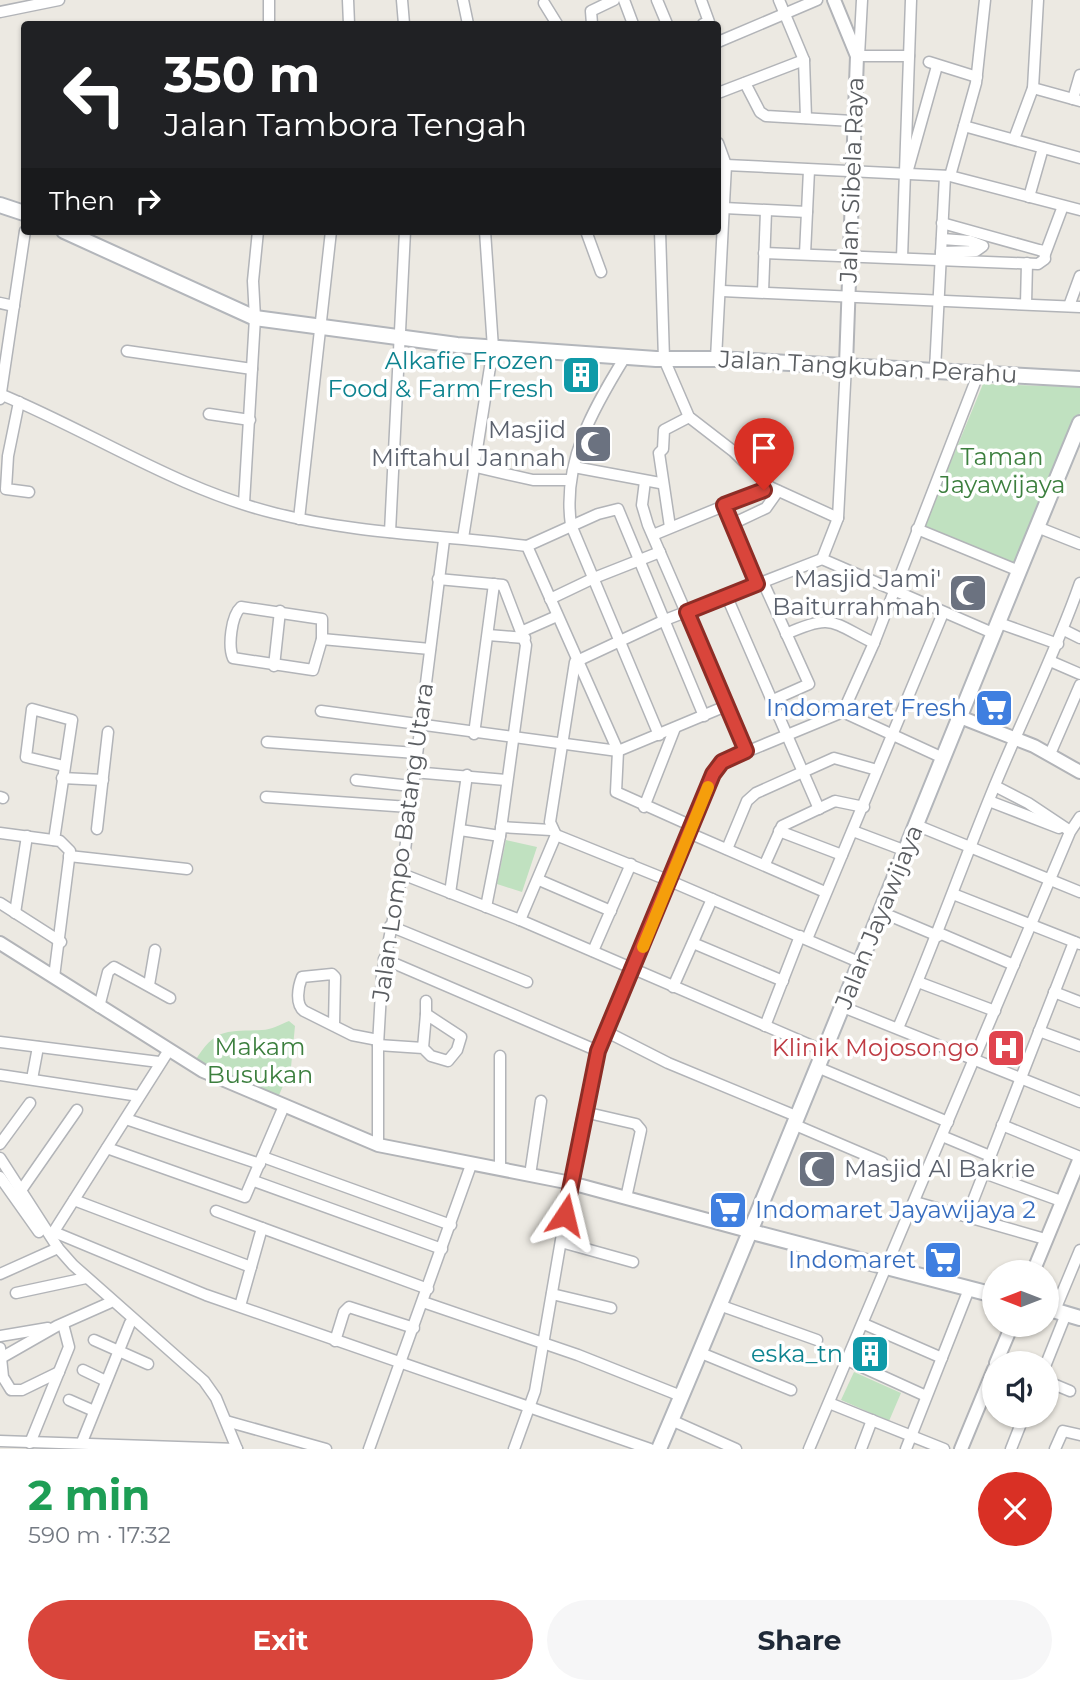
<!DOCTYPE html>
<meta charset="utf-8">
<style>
:root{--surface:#fff;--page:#f6f6f7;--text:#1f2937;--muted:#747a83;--accent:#d9453b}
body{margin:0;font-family:Montserrat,sans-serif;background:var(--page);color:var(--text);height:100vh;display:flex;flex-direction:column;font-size:26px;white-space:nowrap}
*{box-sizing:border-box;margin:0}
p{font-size:23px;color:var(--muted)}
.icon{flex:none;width:38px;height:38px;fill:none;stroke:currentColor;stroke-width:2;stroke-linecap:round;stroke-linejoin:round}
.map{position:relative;height:1449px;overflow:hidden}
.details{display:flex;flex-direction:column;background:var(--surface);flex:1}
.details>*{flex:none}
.hud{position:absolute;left:21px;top:21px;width:700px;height:214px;border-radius:7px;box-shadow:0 2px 5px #0004;background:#202124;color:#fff;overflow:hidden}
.needle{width:46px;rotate:270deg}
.tools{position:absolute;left:982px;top:1260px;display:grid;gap:14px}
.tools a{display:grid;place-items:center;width:77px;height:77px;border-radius:50%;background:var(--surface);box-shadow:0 2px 5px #0004;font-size:35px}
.pin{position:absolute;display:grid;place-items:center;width:60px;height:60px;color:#fff;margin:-72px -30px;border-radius:50% 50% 50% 0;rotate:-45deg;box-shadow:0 0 7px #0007}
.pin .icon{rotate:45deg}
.me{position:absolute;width:77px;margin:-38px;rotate:10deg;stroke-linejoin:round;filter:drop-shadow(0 0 5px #0008)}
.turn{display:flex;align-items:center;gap:24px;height:147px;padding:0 28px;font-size:32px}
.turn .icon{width:91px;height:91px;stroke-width:2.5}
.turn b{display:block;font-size:49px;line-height:60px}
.then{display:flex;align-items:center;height:66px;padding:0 28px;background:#0003;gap:14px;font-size:26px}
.round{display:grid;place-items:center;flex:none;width:74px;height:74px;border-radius:37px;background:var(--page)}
.head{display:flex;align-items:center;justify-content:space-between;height:119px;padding:0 28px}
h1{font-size:42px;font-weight:700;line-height:52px;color:#1e9e55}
.primary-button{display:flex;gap:14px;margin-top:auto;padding:14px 28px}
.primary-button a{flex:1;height:80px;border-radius:42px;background:var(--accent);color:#fff;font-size:28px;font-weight:700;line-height:80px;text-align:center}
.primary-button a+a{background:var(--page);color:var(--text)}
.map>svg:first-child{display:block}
.green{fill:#c0e1c0}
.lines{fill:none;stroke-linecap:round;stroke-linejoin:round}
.minor-casing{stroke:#b2b4b8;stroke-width:13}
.tertiary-casing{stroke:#b2b4b8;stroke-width:16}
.secondary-casing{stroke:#b3b6bb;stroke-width:18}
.minor{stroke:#fff;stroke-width:10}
.tertiary{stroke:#fff;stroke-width:12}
.secondary{stroke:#fff;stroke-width:14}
.route-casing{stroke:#8d2d26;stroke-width:18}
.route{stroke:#d9453b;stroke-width:12}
.slow{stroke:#f59e0b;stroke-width:12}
.labels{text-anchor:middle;stroke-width:7;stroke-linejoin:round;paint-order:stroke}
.street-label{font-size:24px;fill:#5a5d61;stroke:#fff}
.culture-label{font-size:24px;fill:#0d838f;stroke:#fff;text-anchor:end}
.worship-label{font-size:24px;fill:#5b616d;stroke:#fff;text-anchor:end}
.park-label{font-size:24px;fill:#3c7f3e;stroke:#fff}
.shop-label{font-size:24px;fill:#366cbe;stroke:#fff;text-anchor:end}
.health-label{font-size:24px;fill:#be3a42;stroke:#fff;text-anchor:end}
</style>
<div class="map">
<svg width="1080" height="1449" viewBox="0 0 1080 1449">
<rect width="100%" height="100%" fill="#ece9e2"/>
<g class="green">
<path d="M983 384 1080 387V413L1017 566 923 529Z"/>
<path d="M506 840 537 847 522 892 497 884Z"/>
<path d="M289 1021 295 1026 291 1067 277 1100 195 1061C216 1027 226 1032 262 1030 271 1030 281 1024 289 1021Z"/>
<path d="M854 1372 901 1393 889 1421 841 1400Z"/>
</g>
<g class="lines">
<defs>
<g id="minor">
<path d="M348 0 349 24"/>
<path d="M402 0 404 24"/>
<path d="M463 0 468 24"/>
<path d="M624 0 633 24"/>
<path d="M657 0 667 24"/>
<path d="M701 0 709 22 703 24"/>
<path d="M779 0 804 60 806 118"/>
<path d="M544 3 557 24"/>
<path d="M0 12 59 0"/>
<path d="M269 24V0"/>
<path d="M592 24 591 11 614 0"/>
<path d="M718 42 817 0"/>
<path d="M857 56H909"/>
<path d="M859 56 862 0"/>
<path d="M929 62 977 77"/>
<path d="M745 83 760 112 766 116 853 121"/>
<path d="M1033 88 1080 101"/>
<path d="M718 93 804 60"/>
<path d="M1073 99 1080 75"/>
<path d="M964 126 1080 158"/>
<path d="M1014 139 1033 88 1038 0"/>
<path d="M726 165 950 176 1080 210"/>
<path d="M907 173 937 66"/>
<path d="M950 176 976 83 985 0"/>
<path d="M1029 197 1043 148"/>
<path d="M724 208 807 212"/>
<path d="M586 231 601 272"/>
<path d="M660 231 664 359 689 417 733 451 770 487"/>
<path d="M941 252 976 251 983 246 970 241 942 239"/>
<path d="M764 253 1038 264 1045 259 1044 251 1039 250 942 223"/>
<path d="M805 254 809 170"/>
<path d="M1045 254 1063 206"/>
<path d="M902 258 911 0"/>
<path d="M722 291 1080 307"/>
<path d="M763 292 766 211"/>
<path d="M0 303 14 306"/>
<path d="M1026 304 1027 263"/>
<path d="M1069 306 1080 276"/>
<path d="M127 351 252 369"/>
<path d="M625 357C593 409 562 462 571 525L659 735"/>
<path d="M716 359 726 165 718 143"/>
<path d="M935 370 945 176"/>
<path d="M0 394C92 432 177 489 274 513 357 534 442 535 527 546L618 751 616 792 692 826"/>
<path d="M0 399 25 231"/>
<path d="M19 402 8 456 6 489 29 492"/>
<path d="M209 414 250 420"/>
<path d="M476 467 533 480H569"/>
<path d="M574 467 660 483"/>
<path d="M645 481 642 505 648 525 746 751"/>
<path d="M244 503 255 318 253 281 258 231"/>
<path d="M725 505 757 584"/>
<path d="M299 519 331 231"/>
<path d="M732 524 766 508 778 491"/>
<path d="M670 527 659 453 663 449 664 430 689 417"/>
<path d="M1037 527 1080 544"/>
<path d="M917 529 1019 571"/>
<path d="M390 532 405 231"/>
<path d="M653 535 770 487 838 518"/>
<path d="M463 538 493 348 485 231"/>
<path d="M527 546 598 514 618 509 704 716"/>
<path d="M822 559 838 518 846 365"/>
<path d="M822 559 995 634"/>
<path d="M438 579 503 585 526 645 500 836 486 907"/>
<path d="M763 582 809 684 773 700"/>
<path d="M727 597 819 809"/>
<path d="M550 599 594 578 660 552"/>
<path d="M241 607 322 619V639L313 670 233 658C228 646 231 616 241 607Z"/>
<path d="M999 623 1058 644"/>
<path d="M1064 630 1080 638"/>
<path d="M523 631 557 616"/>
<path d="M786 634C833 613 831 622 874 643"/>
<path d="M488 635 525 638"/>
<path d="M322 639 430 649"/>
<path d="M1050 661 1080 674"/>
<path d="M274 666 280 611"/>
<path d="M321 711 618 751 726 706"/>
<path d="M843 712 874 643 979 372"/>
<path d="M843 712 943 758"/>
<path d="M474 734 494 584"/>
<path d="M267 742 416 753"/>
<path d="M1050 754 1080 685"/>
<path d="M413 772 506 780"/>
<path d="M62 778 103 780"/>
<path d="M356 780 411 786"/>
<path d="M995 786 1028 803 1070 831"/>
<path d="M0 797 3 798"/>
<path d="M266 797 409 807"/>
<path d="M989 801 1059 828"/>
<path d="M644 807 675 728"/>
<path d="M916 825 1080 892"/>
<path d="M501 827 551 830"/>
<path d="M97 829 108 732"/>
<path d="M460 830 500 836"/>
<path d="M779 831 842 855"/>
<path d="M853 831 906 851"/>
<path d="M0 833 60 841 70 851 54 977"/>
<path d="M689 833 825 892"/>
<path d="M556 835 550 822 575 662 665 620 822 559"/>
<path d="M556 835 670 881 861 963"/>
<path d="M54 840 72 720 32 709 26 757 64 766"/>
<path d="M727 849 747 801 756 793 834 758 877 770"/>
<path d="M69 856 187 869"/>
<path d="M765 864 782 826 835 801 864 807"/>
<path d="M402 874 520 920 824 1051"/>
<path d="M539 880 611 911"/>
<path d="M450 893 467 775"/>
<path d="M953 894 1080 944"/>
<path d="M0 903 61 942"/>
<path d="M881 912 938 936"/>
<path d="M15 913 27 836"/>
<path d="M520 920 556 835"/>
<path d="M390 926 527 982"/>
<path d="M939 933 1014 965"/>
<path d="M807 939 943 613"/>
<path d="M693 943 783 981"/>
<path d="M593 951 631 864"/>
<path d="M384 959 598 1051"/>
<path d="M918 982 995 1011"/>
<path d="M149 985 155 950"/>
<path d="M673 987 712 899"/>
<path d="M1054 992 1080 1002"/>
<path d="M99 1007 108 972 114 967 170 998"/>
<path d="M843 1007 1080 1102"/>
<path d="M426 1014V1001"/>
<path d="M334 1026 335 977 332 974 302 977C298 987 295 1004 304 1011L352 1035 378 1040"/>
<path d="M765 1026 800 936"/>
<path d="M898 1028C933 947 962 865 995 785 1023 717 1056 652 1080 583"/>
<path d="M605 1031 668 1063 796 1116"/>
<path d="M1039 1031 1080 1046"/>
<path d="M0 1042 159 1062"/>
<path d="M378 1045 423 1048 426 1014 461 1037 457 1050 448 1061 431 1056 423 1048"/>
<path d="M817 1067 948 1122"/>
<path d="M0 1075 139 1096"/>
<path d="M32 1079 38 1047"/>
<path d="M584 1112 636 1124 641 1130 626 1198"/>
<path d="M126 1119 260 1164"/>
<path d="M793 1124 882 1162"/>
<path d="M1002 1125 1080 1157"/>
<path d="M942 1136 990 1156"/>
<path d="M0 1144 30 1103"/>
<path d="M378 1145V1045L382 975 402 874 444 540"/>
<path d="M107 1148 245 1197 284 1106"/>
<path d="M263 1157 451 1225"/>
<path d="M0 1158 58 1248 73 1265 204 1381 216 1398 237 1449"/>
<path d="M500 1169V1056"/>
<path d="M984 1173 1061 1201"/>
<path d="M530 1175 541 1101"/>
<path d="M0 1177 39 1232"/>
<path d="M254 1181 442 1249"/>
<path d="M22 1189 77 1110"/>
<path d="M74 1200 251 1267"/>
<path d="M915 1202 1045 1239"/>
<path d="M216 1211 428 1289"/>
<path d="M967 1216 1074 942"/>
<path d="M54 1232 206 1295 650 1449"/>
<path d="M51 1236 169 1050"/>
<path d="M561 1242 633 1262"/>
<path d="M0 1274 58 1248"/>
<path d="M16 1293 86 1278"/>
<path d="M552 1294 611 1308"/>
<path d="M423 1302 578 1355 681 1396"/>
<path d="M240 1306 262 1228"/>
<path d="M722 1306 817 1340"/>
<path d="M1055 1310 1080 1250"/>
<path d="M864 1324 942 1358"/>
<path d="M0 1336 48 1328"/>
<path d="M94 1340 148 1364"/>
<path d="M335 1341 344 1312 349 1307 414 1328"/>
<path d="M0 1348 3 1377 11 1390H22L59 1372"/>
<path d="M701 1353 791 1390"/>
<path d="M1 1358 57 1326 109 1303"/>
<path d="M849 1361 926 1396"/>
<path d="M1046 1364 1066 1314"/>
<path d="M83 1370 106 1381"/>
<path d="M1046 1381 1070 1391"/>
<path d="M69 1400 94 1411"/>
<path d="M829 1403 944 1449"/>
<path d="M671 1420 736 1449"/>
<path d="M226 1421 326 1449"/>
<path d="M0 1441 237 1449"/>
<path d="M82 1442 130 1323"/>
<path d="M30 1443 69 1347 63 1324"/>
<path d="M369 1449 471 1165"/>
<path d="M514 1449 535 1391 581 1124 598 1051 713 773 729 759 843 712"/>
<path d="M809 1449 1070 832 1080 817"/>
<path d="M861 1449 872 1420"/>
<path d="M906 1449 969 1289"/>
<path d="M1011 1449 1024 1416"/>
<path d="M1055 1449 1063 1431 1080 1435"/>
</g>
<g id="tertiary">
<path d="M834 0 857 56 846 365"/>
<path d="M960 717 1034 746 1080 772"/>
<path d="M0 943 203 1071 378 1145 571 1183 752 1232"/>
<path d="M1033 1272 1080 1158"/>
<path d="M996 1363 1012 1325"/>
<path d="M961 1449 994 1369"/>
</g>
<g id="secondary">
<path d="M0 205 24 213"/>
<path d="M64 231 255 318 457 345 656 359H716L1080 379"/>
<path d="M752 1232 994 1295"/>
<path d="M1046 1308 1080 1318"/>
<path d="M659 1449C804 1109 938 765 1080 423"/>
</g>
</defs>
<use href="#minor" class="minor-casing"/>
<use href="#tertiary" class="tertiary-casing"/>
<use href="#secondary" class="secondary-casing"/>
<use href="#minor" class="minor"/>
<use href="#tertiary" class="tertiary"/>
<use href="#secondary" class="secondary"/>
</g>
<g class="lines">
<defs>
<path id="route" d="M565 1215 598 1051 713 774 722 762 746 751 687 612 757 584 724 505 764 490"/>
</defs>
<use href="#route" class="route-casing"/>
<use href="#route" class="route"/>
<path class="slow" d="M643 947 708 787"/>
</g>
<defs>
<symbol id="building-square" viewBox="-11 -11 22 22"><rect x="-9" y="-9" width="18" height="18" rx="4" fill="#0f9aa8" stroke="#fff"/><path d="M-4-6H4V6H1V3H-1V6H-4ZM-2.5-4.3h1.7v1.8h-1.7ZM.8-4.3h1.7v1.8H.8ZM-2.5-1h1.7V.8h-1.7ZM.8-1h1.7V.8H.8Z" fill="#fff"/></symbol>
<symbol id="mosque-square" viewBox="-11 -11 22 22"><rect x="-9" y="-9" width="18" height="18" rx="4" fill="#6b7280" stroke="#fff"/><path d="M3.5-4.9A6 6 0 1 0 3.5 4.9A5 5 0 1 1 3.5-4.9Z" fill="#fff"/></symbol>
<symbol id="supermarket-square" viewBox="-11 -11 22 22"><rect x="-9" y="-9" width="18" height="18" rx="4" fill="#3f7fe0" stroke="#fff"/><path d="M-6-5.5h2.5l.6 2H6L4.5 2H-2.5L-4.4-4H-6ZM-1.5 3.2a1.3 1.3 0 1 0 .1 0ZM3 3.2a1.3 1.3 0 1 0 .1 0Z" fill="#fff"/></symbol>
<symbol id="hospital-square" viewBox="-11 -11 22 22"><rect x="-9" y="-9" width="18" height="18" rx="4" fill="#e0444e" stroke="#fff"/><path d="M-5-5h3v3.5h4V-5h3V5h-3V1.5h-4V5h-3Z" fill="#fff"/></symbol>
</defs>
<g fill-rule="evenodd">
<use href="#building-square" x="559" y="353" width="44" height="44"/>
<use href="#mosque-square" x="571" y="422" width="44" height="44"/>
<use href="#mosque-square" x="946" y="571" width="44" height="44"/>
<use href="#supermarket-square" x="972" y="686" width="44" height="44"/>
<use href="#hospital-square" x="984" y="1026" width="44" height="44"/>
<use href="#mosque-square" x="795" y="1147" width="44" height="44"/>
<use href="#supermarket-square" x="706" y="1188" width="44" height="44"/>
<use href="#supermarket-square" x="921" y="1238" width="44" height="44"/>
<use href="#building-square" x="848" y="1332" width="44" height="44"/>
</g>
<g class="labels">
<g class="street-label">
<text transform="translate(852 180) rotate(-88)" y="8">Jalan Sibela Raya</text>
<text transform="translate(868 367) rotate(3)" y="8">Jalan Tangkuban Perahu</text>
<text transform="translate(403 842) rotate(-82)" y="8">Jalan Lompo Batang Utara</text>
<text transform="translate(879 917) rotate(-68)" y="8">Jalan Jayawijaya</text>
</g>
<g class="culture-label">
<text x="554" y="369">Alkafie Frozen<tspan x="554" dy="28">Food &amp; Farm Fresh</tspan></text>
<text x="843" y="1362">eska_tn</text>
</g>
<g class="worship-label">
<text x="566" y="438">Masjid<tspan x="566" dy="28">Miftahul Jannah</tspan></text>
<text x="941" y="587">Masjid Jami'<tspan x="941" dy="28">Baiturrahmah</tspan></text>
<text x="844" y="1177" text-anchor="start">Masjid Al Bakrie</text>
</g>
<g class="park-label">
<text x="1002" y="465">Taman<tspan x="1002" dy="28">Jayawijaya</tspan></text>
<text x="260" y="1055">Makam<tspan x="260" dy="28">Busukan</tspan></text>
</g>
<g class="shop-label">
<text x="967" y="716">Indomaret Fresh</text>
<text x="755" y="1218" text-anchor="start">Indomaret Jayawijaya 2</text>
<text x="916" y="1268">Indomaret</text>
</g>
<g class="health-label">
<text x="979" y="1056">Klinik Mojosongo</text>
</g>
</g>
</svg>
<div class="tools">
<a><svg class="needle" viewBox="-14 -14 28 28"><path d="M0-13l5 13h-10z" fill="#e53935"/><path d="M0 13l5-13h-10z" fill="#747a83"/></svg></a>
<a><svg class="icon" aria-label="sound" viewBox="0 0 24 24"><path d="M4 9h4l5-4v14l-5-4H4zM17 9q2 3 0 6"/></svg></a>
</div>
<div class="pin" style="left:764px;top:490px;background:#d93025"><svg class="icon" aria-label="arrive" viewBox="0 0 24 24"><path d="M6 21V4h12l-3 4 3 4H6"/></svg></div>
<svg class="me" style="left:565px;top:1215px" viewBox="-20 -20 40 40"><path d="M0-17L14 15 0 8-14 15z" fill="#d9453b" stroke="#fff" stroke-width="4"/></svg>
<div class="hud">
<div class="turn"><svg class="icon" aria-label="left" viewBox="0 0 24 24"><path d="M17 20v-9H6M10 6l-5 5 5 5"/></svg><div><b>350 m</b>Jalan Tambora Tengah</div></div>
<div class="then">Then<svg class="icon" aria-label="right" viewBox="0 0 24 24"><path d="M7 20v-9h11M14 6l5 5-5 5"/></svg></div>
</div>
</div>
<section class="details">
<div class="head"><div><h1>2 min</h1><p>590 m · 17:32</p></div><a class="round" style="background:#d93025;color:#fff"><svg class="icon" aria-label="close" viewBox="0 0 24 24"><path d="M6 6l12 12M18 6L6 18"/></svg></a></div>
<div class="primary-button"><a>Exit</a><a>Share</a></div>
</section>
